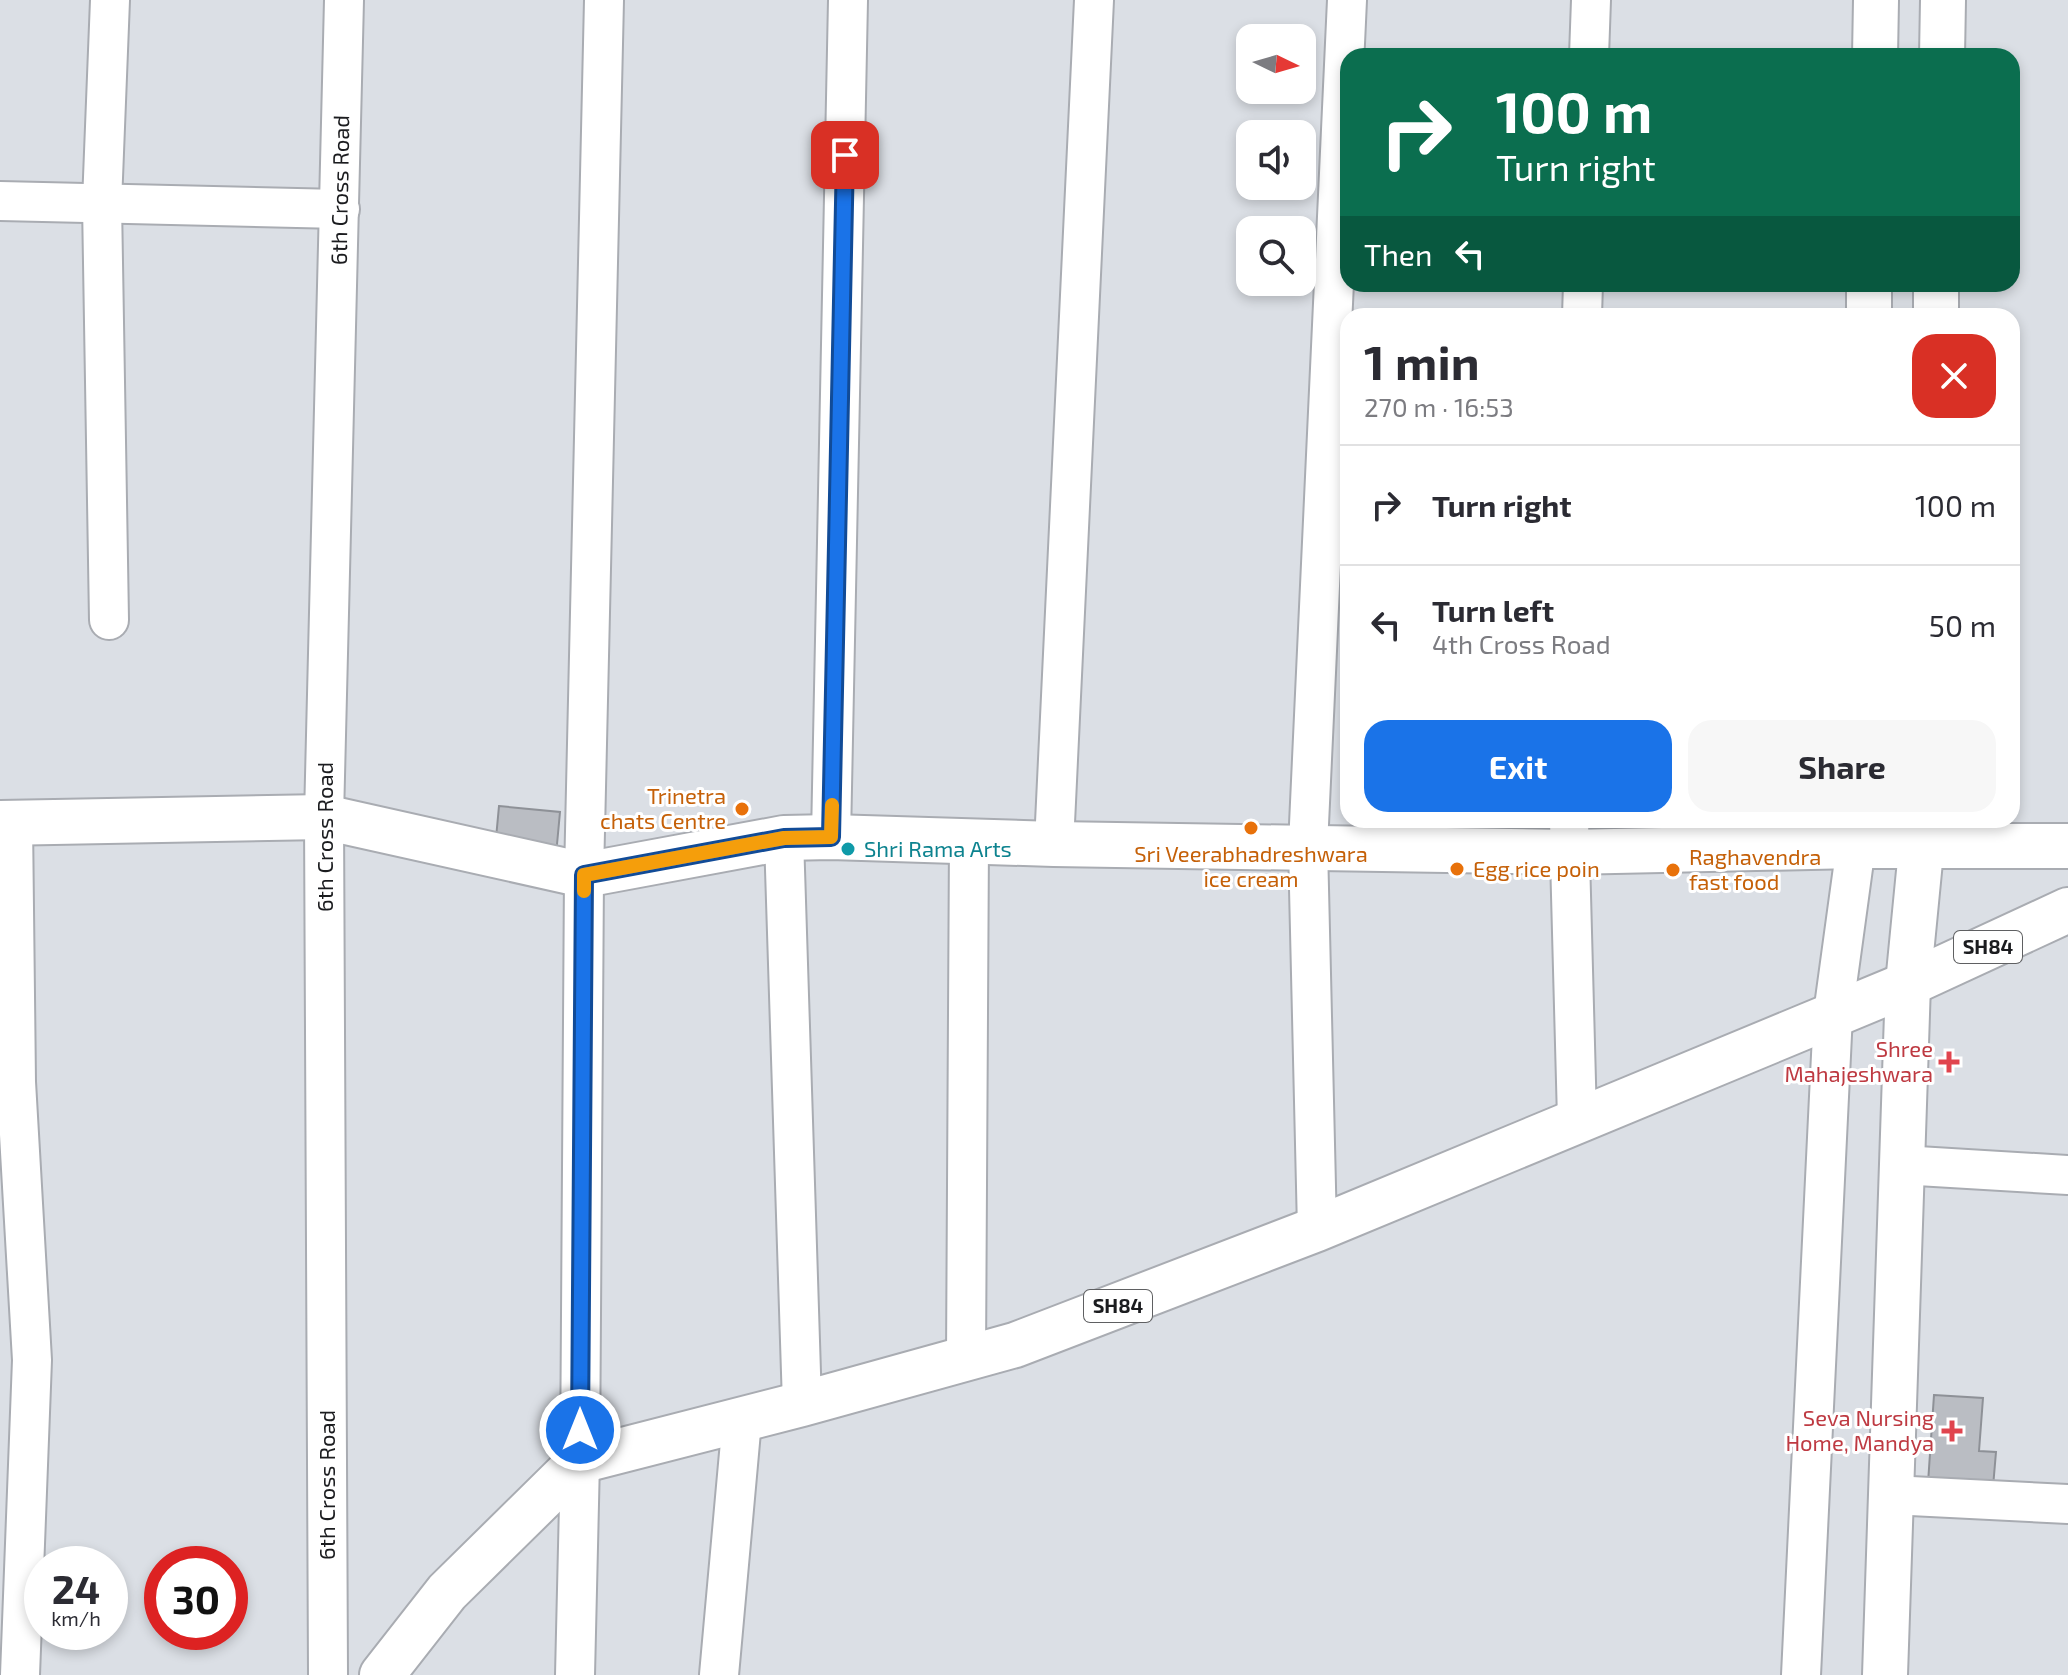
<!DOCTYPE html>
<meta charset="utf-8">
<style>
:root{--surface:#fff;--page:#f7f7f7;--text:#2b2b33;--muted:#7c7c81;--line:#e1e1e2;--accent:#1a73e8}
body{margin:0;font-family:"Exo 2",sans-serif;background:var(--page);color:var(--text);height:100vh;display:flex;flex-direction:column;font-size:30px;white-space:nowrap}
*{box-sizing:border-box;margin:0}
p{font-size:26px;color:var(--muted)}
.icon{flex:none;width:44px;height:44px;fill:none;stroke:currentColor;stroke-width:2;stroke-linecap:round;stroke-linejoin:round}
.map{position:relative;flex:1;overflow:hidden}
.details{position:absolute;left:1340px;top:308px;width:680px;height:520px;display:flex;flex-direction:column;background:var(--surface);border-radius:24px;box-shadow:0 4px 12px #0003}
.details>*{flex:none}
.guide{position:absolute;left:1340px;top:48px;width:680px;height:244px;border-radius:24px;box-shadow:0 4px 12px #0003;background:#0b6e4f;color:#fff;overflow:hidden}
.needle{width:52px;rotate:95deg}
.controls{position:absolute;left:1236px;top:24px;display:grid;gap:16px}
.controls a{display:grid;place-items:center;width:80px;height:80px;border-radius:16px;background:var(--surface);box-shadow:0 4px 12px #0003;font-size:40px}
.speed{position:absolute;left:24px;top:1546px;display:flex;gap:16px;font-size:40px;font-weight:700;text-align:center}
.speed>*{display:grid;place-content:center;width:104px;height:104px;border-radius:50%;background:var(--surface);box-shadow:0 4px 12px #0003;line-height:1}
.speed small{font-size:20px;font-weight:400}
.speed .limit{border:12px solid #d22;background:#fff;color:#111}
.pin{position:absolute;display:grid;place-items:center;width:68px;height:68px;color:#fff;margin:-34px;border-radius:16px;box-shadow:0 4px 12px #0006}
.me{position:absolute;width:88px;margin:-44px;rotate:0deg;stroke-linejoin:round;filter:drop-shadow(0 0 6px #0008)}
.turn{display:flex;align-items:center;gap:28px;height:168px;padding:0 24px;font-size:36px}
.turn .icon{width:104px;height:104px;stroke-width:2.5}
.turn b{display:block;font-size:56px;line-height:68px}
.then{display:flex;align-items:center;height:76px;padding:0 24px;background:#0003;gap:16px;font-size:30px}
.round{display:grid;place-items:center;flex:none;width:84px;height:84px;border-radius:24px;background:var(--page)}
.summary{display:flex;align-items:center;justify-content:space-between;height:136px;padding:0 24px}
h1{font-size:48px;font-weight:700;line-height:60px}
.action{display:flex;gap:16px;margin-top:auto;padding:16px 24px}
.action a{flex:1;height:92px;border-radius:24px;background:var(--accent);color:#fff;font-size:32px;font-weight:700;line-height:92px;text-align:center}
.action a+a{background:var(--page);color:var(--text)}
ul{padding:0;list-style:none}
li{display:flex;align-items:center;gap:24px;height:120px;padding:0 24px;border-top:2px solid var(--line)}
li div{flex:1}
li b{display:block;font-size:30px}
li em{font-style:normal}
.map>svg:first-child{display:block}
.building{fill:#babdc3;stroke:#8e9197;stroke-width:2}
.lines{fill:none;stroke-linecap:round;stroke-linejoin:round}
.street-casing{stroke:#a9acb2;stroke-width:42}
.secondary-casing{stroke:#a9acb2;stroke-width:48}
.primary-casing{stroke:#a9acb2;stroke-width:48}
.street{stroke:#fff;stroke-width:38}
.secondary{stroke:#fff;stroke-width:44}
.primary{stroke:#fff;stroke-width:44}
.route-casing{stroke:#114b97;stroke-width:20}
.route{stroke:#1a73e8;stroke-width:14}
.slow{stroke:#f59e0b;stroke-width:14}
.food-dot{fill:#e8710a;stroke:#fff;stroke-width:3}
.culture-dot{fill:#0f9aa8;stroke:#fff;stroke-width:3}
.health-dot{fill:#e0444e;stroke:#fff;stroke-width:3}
.labels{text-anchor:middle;stroke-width:6;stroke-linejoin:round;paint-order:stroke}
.shield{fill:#fff;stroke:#5f6062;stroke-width:2}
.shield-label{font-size:20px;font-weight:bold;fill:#1b1c1f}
.street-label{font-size:22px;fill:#1b1c1f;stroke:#fff}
.food-label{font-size:22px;fill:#c56008;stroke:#fff;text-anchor:start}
.culture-label{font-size:22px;fill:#0d838f;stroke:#fff;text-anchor:start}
.health-label{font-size:22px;fill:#be3a42;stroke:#fff;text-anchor:end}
</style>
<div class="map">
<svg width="2068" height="1675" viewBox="0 0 2068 1675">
<rect width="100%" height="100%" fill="#dbdfe5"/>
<g class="building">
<path d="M499 806 560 812 556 855 495 849Z"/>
<path d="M1934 1395 1983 1398 1979 1451 1996 1452 1993 1487 1928 1483Z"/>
</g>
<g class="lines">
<defs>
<g id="street">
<path d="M1589 56 1591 0"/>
<path d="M0 201 340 209"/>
<path d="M1582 316 1583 284"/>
<path d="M109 620 102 203 110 0"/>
<path d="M1569 820 1577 1119"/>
<path d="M13 822 16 1082 32 1360 20 1675"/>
<path d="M831 837 848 0"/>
<path d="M784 838 802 1404"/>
<path d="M1054 844 1094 0"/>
<path d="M1901 1165 2068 1175"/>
<path d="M1317 1229 1308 846 1347 0"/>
<path d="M966 1358 969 841"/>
<path d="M1891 1495 2068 1504"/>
<path d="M328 1675 324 817 344 0"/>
<path d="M575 1675 580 1461 584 875 604 0"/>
<path d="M719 1675 742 1420"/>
<path d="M1801 1675 1833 1014 1856 846"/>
</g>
<g id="secondary">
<path d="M1875 56 1876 0"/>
<path d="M1942 56 1943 0"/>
<path d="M1869 316V284"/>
<path d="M1936 316V284"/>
<path d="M0 823 324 817 584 875 784 838 831 837 1054 844 1568 852 1856 846H2068"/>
<path d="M1885 1675 1908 984 1924 820"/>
</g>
<path id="primary" d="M382 1675 447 1592 580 1461 802 1404 1015 1345 1317 1229 1908 984 2068 910"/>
</defs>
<use href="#street" class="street-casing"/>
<use href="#secondary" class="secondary-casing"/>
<use href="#primary" class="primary-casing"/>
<use href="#street" class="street"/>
<use href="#secondary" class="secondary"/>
<use href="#primary" class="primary"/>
</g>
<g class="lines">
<defs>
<path id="route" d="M580 1430 584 875 784 838 831 837 845 155"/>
</defs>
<use href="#route" class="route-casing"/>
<use href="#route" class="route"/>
<path class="slow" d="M584 891V875L784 838 831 837 832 805"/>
</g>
<g class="food-dot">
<circle cx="742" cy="809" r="8"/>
<circle cx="1251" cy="828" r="8"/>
<circle cx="1457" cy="869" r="8"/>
<circle cx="1673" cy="870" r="8"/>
</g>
<circle class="culture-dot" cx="848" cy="849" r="8"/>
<g class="health-dot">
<path d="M1945 1050h8v8h8v8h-8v8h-8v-8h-8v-8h8z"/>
<path d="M1948 1419h8v8h8v8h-8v8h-8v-8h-8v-8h8z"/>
</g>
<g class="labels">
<g class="shield">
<rect x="1954" y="931" width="68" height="32" rx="6"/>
<rect x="1084" y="1290" width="68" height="32" rx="6"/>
</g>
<g class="shield-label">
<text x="1988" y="954">SH84</text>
<text x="1118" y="1313">SH84</text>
</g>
<g class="street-label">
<text transform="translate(340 190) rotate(-89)" y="8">6th Cross Road</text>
<text transform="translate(325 837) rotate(-90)" y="8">6th Cross Road</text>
<text transform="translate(327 1485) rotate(-90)" y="8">6th Cross Road</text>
</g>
<g class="food-label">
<text x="726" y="804" text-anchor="end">Trinetra<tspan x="726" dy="25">chats Centre</tspan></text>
<text x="1251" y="862" text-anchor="middle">Sri Veerabhadreshwara<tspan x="1251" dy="25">ice cream</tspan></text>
<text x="1689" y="865">Raghavendra<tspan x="1689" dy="25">fast food</tspan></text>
<text x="1473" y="877">Egg rice poin</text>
</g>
<g class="culture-label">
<text x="864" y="857">Shri Rama Arts</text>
</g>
<g class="health-label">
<text x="1933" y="1057">Shree<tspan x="1933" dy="25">Mahajeshwara</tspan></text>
<text x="1934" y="1426">Seva Nursing<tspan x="1934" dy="25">Home, Mandya</tspan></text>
</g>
</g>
</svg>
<div class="controls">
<a><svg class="needle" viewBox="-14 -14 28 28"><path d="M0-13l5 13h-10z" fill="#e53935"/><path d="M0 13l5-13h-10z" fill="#7c7c81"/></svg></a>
<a><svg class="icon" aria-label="sound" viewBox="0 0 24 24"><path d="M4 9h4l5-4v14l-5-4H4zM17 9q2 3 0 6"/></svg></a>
<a><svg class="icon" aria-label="search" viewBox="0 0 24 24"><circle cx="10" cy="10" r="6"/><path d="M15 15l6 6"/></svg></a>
</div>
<div class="speed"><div>24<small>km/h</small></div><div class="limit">30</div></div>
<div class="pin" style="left:845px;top:155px;background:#d93025"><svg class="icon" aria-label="arrive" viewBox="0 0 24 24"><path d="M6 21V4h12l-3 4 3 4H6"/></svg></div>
<svg class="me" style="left:580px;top:1430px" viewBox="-20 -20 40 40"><circle r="17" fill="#1a73e8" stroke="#fff" stroke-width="3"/><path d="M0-11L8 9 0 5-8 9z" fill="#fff"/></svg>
<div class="guide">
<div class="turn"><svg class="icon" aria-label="right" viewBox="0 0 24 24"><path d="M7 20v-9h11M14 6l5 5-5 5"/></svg><div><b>100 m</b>Turn right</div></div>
<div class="then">Then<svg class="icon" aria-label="left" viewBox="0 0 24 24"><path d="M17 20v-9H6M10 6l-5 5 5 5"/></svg></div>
</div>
<section class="details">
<div class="summary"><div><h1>1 min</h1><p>270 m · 16:53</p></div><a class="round" style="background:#d93025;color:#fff"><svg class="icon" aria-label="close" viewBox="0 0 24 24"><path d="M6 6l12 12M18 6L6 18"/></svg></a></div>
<ul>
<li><svg class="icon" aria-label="right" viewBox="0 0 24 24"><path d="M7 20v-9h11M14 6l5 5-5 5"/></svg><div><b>Turn right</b></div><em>100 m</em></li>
<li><svg class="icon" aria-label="left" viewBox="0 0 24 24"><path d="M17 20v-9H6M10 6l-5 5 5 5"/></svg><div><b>Turn left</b><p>4th Cross Road</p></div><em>50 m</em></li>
</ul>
<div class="action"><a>Exit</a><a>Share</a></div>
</section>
</div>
